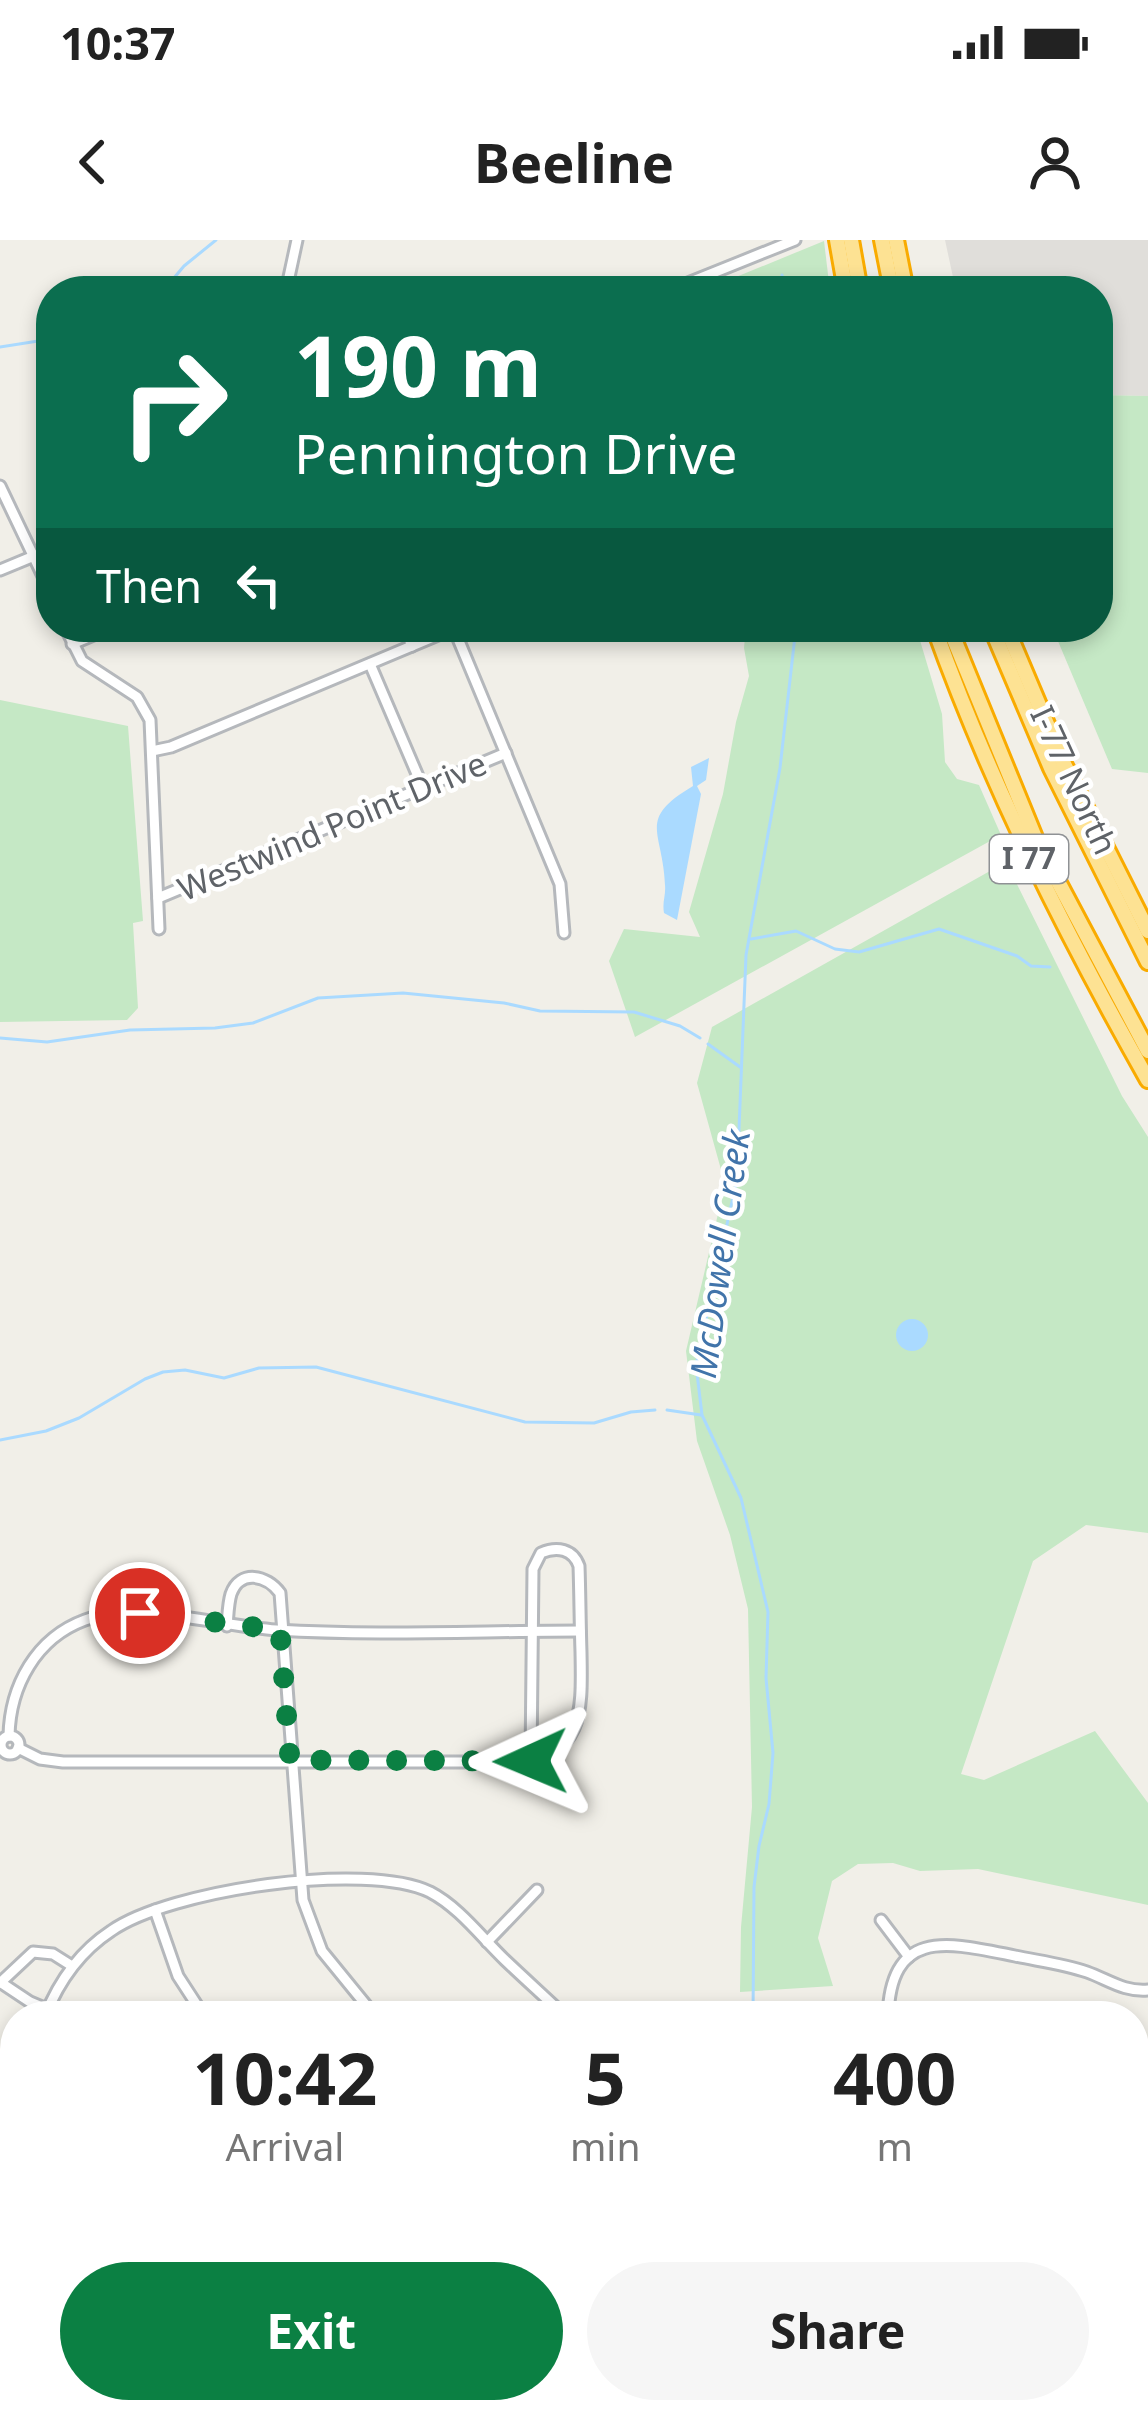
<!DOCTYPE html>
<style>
:root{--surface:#fff;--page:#f6f6f6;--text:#222;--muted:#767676;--accent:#0b8043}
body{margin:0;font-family:"Noto Sans",sans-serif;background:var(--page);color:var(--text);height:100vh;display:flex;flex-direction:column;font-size:45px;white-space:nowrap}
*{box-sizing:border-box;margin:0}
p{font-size:39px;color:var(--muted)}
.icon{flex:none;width:66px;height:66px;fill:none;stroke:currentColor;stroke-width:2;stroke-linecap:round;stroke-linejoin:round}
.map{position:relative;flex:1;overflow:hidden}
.panel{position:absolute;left:0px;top:1761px;width:1149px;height:423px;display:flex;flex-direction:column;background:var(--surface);border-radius:48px 48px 0 0;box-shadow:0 6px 18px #0003}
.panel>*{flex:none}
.guide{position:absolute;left:36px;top:36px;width:1077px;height:366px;border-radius:48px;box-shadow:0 6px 18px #0003;background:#0b6e4f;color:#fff;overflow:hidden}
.pin{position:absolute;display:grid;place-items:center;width:102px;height:102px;color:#fff;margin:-51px;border:6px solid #fff;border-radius:50%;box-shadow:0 3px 12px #0007}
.me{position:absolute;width:132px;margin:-66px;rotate:269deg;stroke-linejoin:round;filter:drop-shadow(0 0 9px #0008)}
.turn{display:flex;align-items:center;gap:42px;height:252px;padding:0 60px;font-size:54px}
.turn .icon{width:156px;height:156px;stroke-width:2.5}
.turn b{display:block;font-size:84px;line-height:102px}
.then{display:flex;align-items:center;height:114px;padding:0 60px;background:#0003;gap:24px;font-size:45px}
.eta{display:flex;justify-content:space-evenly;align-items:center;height:204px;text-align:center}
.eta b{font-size:72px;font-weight:700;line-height:84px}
.button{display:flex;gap:24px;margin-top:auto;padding:24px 60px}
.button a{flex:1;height:138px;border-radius:72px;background:var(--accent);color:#fff;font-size:48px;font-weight:700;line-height:138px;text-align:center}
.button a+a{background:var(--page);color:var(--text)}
.status{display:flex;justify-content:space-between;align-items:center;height:84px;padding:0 60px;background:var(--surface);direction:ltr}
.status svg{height:33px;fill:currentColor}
header{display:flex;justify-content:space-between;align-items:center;height:156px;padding:0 60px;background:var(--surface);font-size:54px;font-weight:700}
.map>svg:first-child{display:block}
.industrial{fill:#e0deda}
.green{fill:#c5e8c5}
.water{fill:#aadaff}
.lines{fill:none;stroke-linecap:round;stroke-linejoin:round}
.stream{stroke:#aadaff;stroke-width:3}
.minor-casing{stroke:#b5b8bc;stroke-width:15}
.highway-casing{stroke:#f9ab00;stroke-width:20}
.minor{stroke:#fff;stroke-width:9}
.highway{stroke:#fde293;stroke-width:14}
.route{stroke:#0b8043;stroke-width:21;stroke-dasharray:0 37.8}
.labels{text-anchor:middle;stroke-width:9;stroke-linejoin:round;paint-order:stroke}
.shield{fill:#fff;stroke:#8f9295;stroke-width:3}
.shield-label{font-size:30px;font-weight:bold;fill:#5f6368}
.street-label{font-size:33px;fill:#5f6368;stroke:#fff}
.water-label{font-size:36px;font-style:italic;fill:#4174aa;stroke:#fff}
</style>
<div class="status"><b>10:37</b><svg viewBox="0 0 49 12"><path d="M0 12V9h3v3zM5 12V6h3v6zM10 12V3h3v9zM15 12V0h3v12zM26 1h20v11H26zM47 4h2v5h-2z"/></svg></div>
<header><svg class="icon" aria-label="back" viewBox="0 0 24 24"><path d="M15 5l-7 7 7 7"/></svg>Beeline<svg class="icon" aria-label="person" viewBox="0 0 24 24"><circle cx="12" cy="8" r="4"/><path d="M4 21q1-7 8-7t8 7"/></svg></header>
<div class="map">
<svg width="1148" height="2182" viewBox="0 0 1148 2182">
<rect width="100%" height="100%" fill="#f1efe8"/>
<path class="industrial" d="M945 0H1148V156L1098 155V51H956Z"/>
<g class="green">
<path d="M824 1 830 51H702Z"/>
<path d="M1098 155 1148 156V533L1112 529 1052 387H1098Z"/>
<path d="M746 387H916L942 474 945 522 957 539 979 545 1001 595 635 797 609 721 624 689 700 697 689 672 723 554 736 482 749 436 744 408Z"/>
<path d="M0 460 128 486 143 681 133 683 138 768 127 780 0 782Z"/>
<path d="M1006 622 1122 856 1148 897V1293L1086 1285 1033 1321 961 1534 984 1540 1095 1491 1148 1563V1665L978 1629 920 1631 893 1623 858 1624 832 1641 818 1698 833 1746 740 1752 741 1687 752 1567 748 1369 730 1295 697 1201 686 1111 725 944 697 843 712 787Z"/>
</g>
<g class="water">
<path d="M709 518 706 540 697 546 701 554 677 680 664 673C662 662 666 656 665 645 663 590 636 580 693 546L691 527Z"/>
<circle cx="912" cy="1095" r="16"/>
<path d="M708 2169H754L758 2182H714Z"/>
</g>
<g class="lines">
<g class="stream">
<path d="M782 35 786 51"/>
<path d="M163 51 184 26 216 0"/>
<path d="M0 107 51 99"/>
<path d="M751 699 796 691 835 709 859 712 939 689 1017 716 1031 726 1050 727"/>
<path d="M0 798 47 802 130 790 215 788 253 783 318 758 403 753 504 763 540 771 634 772 680 786 700 798"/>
<path d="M708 804 740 827"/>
<path d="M667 1170 701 1175"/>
<path d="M0 1200 46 1191 79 1178 145 1139 163 1132 185 1130 224 1138 259 1128 316 1127 525 1182 594 1183 631 1172 655 1170"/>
<path d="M753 1776 754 1647 759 1606 769 1564 773 1513 766 1438 768 1372 741 1258 702 1175 696 1125 737 939 746 715 780 528 796 387"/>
<path d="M0 1811 15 1817"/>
<path d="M823 2169 828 2182"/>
</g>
<defs>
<g id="minor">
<path d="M286 51 297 0"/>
<path d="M668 51 795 0"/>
<path d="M0 246 51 353"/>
<path d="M0 330 51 309"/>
<path d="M65 387 82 421 137 457 150 480 159 689"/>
<path d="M404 387 412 406"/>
<path d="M454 389 560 644 564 693"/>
<path d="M72 404 112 387"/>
<path d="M370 424 423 548"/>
<path d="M152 511 171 507 457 387"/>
<path d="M158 658 506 513"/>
<path d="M227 1386C228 1376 228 1364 231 1354 240 1329 267 1335 280 1353L303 1660 322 1711 375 1776"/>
<path d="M9 1496C10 1446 36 1398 85 1380 134 1361 222 1386 276 1390 377 1396 480 1391 580 1391"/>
<circle cx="10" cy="1505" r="9"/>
<path d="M18 1508 40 1519 63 1522H514C585 1518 582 1469 581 1412 580 1383 580 1355 579 1326 573 1309 557 1306 541 1313L533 1329 531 1521"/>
<path d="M155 1670 178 1736 204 1776"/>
<path d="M881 1680 909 1717"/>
<path d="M487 1702 537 1650"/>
<path d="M0 1742 30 1762 63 1776"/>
<path d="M0 1743 33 1712 53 1714 72 1726"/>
<path d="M45 1776C59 1741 79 1712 111 1691 169 1650 366 1621 430 1652 459 1667 482 1698 505 1720 525 1739 545 1757 565 1776"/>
<path d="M888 1776C891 1686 950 1703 1015 1716 1039 1721 1064 1724 1087 1732 1109 1740 1124 1752 1148 1750"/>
<path d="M0 1884 15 1850"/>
<path d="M1134 1884 1148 1877"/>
<path d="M0 1990 15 2017"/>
<path d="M1135 2113 1148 2097"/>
<path d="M0 2134 15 2126"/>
<path d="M387 2169 394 2182"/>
<path d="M569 2169 575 2182"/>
<path d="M140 2182 166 2169"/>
<path d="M222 2182 225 2169"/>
</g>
<g id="highway">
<path d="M837 0 846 51"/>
<path d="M851 0 860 51"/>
<path d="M882 0 892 51"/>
<path d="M896 0 906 51"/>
<path d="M934 387C991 546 1065 693 1148 840"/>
<path d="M949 387 1036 600 1148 811"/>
<path d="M991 387 1051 528 1148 722"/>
<path d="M1006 387 1063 522 1148 691"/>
</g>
</defs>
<use href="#minor" class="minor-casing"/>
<use href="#highway" class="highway-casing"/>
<use href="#minor" class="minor"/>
<use href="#highway" class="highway"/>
</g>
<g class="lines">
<path class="route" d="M140 1373 280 1390 290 1520 531 1521"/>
</g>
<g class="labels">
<rect class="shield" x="990" y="595" width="78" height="48" rx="9"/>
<g class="shield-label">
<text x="1029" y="629">I 77</text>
</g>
<g class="street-label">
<text transform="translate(1074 540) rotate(65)" y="12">I-77 North</text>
<text transform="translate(332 586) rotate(-23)" y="12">Westwind Point Drive</text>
</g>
<g class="water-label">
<text transform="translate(720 1014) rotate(-82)" y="13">McDowell Creek</text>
</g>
</g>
</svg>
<div class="pin" style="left:140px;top:1373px;background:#d93025"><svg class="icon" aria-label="arrive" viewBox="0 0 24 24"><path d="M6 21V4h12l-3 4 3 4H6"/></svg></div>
<svg class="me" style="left:531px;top:1521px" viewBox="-20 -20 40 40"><path d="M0-17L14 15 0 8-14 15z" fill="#0b8043" stroke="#fff" stroke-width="4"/></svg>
<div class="guide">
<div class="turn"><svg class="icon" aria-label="right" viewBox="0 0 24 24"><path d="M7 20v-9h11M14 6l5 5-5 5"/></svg><div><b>190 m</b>Pennington Drive</div></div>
<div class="then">Then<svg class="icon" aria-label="left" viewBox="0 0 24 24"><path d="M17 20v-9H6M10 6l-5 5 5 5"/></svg></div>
</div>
<section class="panel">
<div class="eta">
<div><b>10:42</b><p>Arrival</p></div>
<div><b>5</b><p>min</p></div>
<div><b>400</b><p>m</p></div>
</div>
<div class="button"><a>Exit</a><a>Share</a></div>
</section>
</div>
